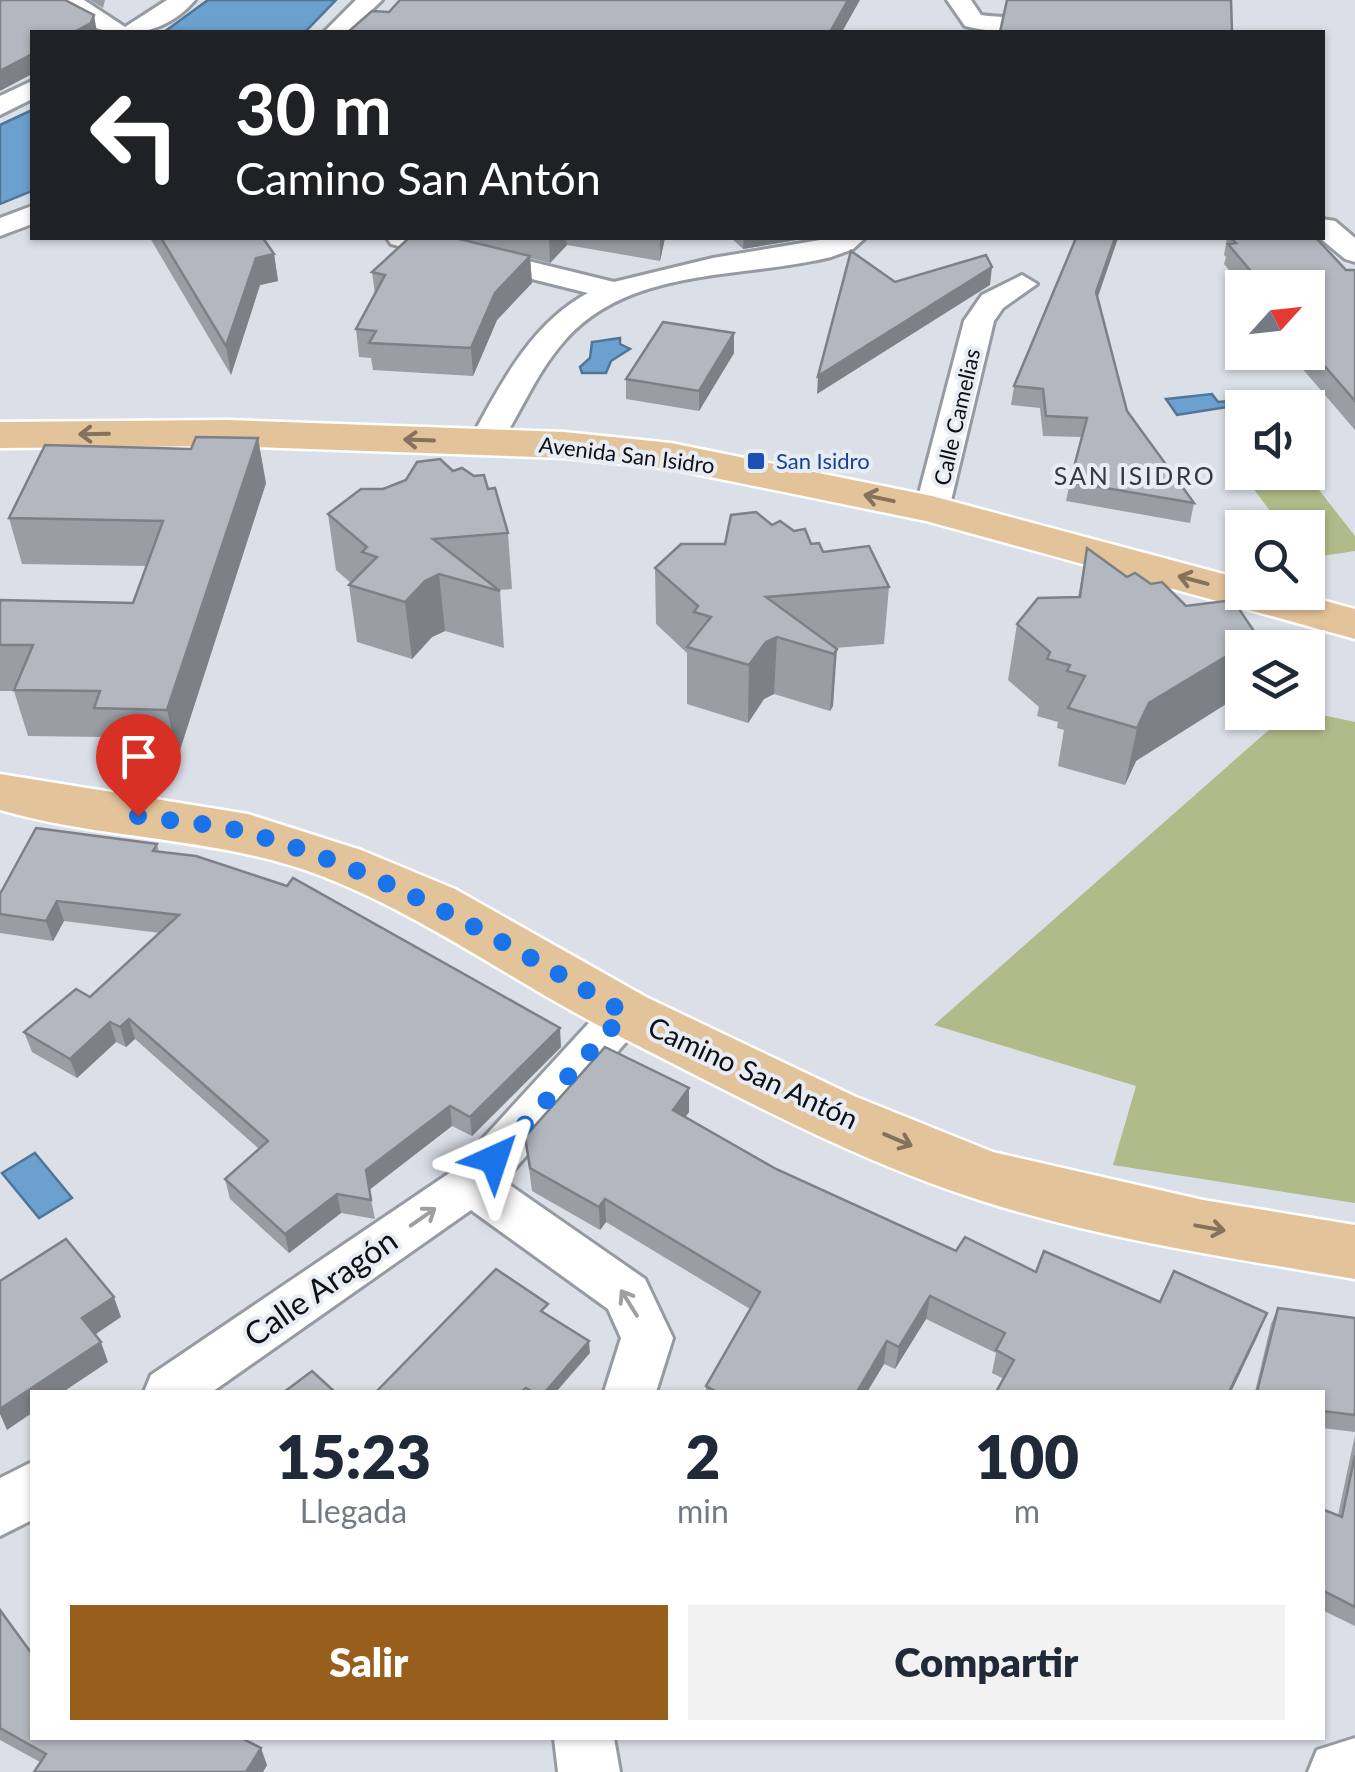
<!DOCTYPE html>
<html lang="es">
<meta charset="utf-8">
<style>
:root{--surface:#fff;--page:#f2f2f3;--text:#1f2937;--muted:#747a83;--accent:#985e1c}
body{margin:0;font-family:Lato,sans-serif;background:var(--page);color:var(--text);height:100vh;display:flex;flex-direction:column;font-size:38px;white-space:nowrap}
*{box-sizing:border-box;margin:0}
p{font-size:32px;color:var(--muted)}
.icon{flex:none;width:55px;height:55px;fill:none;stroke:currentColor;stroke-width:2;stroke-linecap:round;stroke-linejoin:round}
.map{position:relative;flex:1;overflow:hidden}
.panel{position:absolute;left:30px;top:1390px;width:1295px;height:350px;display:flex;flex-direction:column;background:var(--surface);border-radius:0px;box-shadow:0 2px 8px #0004}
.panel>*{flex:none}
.hud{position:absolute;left:30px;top:30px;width:1295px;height:210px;border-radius:0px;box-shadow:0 2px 8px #0004;background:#202124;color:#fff;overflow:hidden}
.needle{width:65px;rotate:63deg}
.controls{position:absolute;left:1225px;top:270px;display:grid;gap:20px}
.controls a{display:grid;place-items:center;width:100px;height:100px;border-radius:0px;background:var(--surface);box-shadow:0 2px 8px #0004;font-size:50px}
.pin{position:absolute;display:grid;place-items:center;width:85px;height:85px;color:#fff;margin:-102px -42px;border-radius:50% 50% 50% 0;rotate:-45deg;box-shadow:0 0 10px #0007}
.pin .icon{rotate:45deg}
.me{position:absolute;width:110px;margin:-55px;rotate:42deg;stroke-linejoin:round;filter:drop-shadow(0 0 8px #0008)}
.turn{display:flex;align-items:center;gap:35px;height:210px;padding:0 40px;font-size:45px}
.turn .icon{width:130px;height:130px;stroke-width:2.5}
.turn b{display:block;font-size:70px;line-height:85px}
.eta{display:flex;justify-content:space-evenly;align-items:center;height:170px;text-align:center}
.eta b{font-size:60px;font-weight:800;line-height:70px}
.button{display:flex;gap:20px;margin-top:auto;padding:20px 40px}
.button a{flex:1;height:115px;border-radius:0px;background:var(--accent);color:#fff;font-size:40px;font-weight:800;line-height:115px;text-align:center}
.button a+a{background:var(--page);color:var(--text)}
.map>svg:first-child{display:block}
.green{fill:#b1bb8a}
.water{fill:#6ca0cf;stroke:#507597;stroke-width:2.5}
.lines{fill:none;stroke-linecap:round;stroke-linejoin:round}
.street-casing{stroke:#969aa2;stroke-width:6}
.primary-casing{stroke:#fff;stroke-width:5}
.street{fill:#fff;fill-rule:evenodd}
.primary{fill:#e3c39a;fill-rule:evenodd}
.wall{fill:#9a9da4}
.shaded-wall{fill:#7d8086}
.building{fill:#b3b7bf;stroke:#7d8086;stroke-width:2.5}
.oneway{stroke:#84725d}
.oneway2{stroke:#9f9fa1}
.route{stroke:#1a73e8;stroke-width:18;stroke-dasharray:0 32.4}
.transit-dot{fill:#1a4fb4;stroke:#e8ecf5;stroke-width:4}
.labels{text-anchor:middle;stroke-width:8;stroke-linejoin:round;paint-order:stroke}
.far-street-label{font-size:22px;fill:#0f1013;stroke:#e8ecf5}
.far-transit-label{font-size:22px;fill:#164399;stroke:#e8ecf5;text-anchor:start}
.far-neighbourhood-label{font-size:25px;letter-spacing:2.5px;fill:#36393f;stroke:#e8ecf5}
.street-label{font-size:28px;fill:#0f1013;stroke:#e8ecf5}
.near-street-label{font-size:32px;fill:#0f1013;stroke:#e8ecf5}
</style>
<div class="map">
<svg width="1355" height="1772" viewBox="0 0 1355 1772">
<rect width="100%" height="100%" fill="#dbdfe7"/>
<g class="green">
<path d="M1312 481 1355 536V551L1308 558V528L1282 527 1253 488Z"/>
<path d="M1308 712 1355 722V1203L1113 1165 1136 1086 934 1025 1288 713Z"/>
</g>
<g class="water">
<path d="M208 0H336L305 32H164Z"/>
<path d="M32 110V191L0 204V125Z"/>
<path d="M620 338V344L630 349 611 361 606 373H582L580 367 590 358 592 342Z"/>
<path d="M1212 394 1218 402 1229 401 1234 406 1177 415 1166 399Z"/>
<path d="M35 1153 72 1198 39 1218 2 1173Z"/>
</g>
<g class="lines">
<defs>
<g id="street">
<path d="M56 0H84L125 27 167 0H195C158 44 93 44 56 0Z"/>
<path d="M356 0H382L349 32H324Z"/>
<path d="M947 0H971L981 15C1010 19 1038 18 1065 7L1060 0H1084L1091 10C1064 38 999 35 965 26Z"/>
<path d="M32 81V99L0 115V96Z"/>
<path d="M32 206V224L0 236V218Z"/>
<path d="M1322 219 1335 221 1355 238V262L1345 259 1320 238Z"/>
<path d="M387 238H434L614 282 713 258 832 238H865L853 249 831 257C743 279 632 266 566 339 536 372 521 413 497 449H473L469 442C499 387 530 324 588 293L391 244Z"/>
<path d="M1022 275 1037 284 1003 308 994 321 949 509 944 516H920L915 509 964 321 982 295Z"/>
<path d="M625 996 641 1001 648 1013 641 1025 504 1181 645 1279 673 1338 656 1392H604L621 1338 608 1309 471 1210 212 1392H144L151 1375 454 1170 609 1001Z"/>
<path d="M32 1462V1520L0 1536V1478Z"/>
<path d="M554 1738H614L620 1772H558Z"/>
<path d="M1355 1738V1772H1308L1317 1750Z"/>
</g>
<g id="primary">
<path d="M227 420 564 432 671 443 932 496 1242 579V592H1293L1355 609V639L926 521 671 469 564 458 227 446 0 448V422Z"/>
<path d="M0 774 248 814 361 850 455 889 646 997 854 1096 993 1152 1203 1200 1355 1225V1279C1230 1258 1100 1239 979 1200 851 1159 728 1091 609 1031 512 981 426 917 324 877 219 836 107 841 0 810Z"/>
</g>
</defs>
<use href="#street" class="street-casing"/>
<use href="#primary" class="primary-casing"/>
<use href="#street" class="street"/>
<use href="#primary" class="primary"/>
</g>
<g class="wall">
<path d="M90 0H105L103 8Z"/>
<path d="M150 238H263L274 254 278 281 260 285 231 375Z"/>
<path d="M409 238H665L660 261 567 245 550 263 530 258 532 283 497 320 473 376 373 370 371 358 359 357 356 329 375 294 372 272Z"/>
<path d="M731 238H808L743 249Z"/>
<path d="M1076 238H1118L1098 297 1127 411 1194 503 1190 523 1066 501 1070 482 1082 437 1043 436 1040 408 1011 405 1014 386Z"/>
<path d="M1227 238H1316L1346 270H1355V430L1288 352H1308V288H1243L1224 264 1226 257 1224 255Z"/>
<path d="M734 353 699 411 626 399V379Z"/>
<path d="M453 471 474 476 488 489 508 533 512 589 498 590 500 591 504 648 445 631 432 637 412 659 357 642 349 585 351 583 336 570 328 514 383 489Z"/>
<path d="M266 483 178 756 106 754 102 737 28 736 14 691H0V600L133 603 147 566 22 564 9 518Z"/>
<path d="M772 525 811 544 889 587 884 644 835 648 833 706 830 711 774 694 764 699 748 723 687 704V653L656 624 655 568Z"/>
<path d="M1087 548 1127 577 1186 606 1258 637 1255 648H1242L1136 761 1125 785 1058 766 1064 730 1057 728 1058 722 1037 716 1039 707 1008 680 1017 624 1078 597Z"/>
<path d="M157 844 159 852 561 1047 472 1136 452 1126 369 1190 375 1219 341 1213 289 1253 230 1199 225 1179 259 1149 135 1039 126 1047 116 1042 77 1078 32 1052 24 1032 90 997 160 933 64 921 53 941 0 933V894Z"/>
<path d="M689 1112 685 1117 776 1169 956 1251 1160 1302 1258 1335 1231 1392H996L1004 1379 992 1373 996 1353 926 1319 895 1369 884 1364 867 1392H706V1386L750 1309 606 1222 600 1230 532 1191 525 1137Z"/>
<path d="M1278 1308 1355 1318V1432L1322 1428V1392H1255L1271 1324Z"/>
<path d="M1355 1435V1626L1322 1610V1509L1338 1515Z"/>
<path d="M0 1610 32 1738 267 1765 263 1772H34L40 1762 0 1740Z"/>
</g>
<g class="shaded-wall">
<path d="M848 0H860L842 32H830Z"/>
<path d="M94 15 97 32H74Z"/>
<path d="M32 54V74L0 91V71Z"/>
<path d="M549 238H566L567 245 550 263Z"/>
<path d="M660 238H665L660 261Z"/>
<path d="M744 238H808L743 249Z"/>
<path d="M1115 238H1118L1093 310 1096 292Z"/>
<path d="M274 254 278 281 260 285 231 375 226 346 256 258Z"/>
<path d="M530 256 532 283 497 320 473 376 471 348 495 293Z"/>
<path d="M992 267 990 285 817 394 818 376Z"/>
<path d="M734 333V353L699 411V391Z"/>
<path d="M258 438 266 483 178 756 167 710Z"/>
<path d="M439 574 445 631 432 637 412 659 405 602 425 581Z"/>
<path d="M777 637 774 694 764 699 748 723 749 665 766 642Z"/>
<path d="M1258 637 1255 648H1242V694L1136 761 1125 785 1137 728 1149 703Z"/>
<path d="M837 649 833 706 830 711 834 654Z"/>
<path d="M57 901 64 921 53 941 46 921Z"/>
<path d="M129 1019 135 1039 126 1047 120 1027Z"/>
<path d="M110 1022 116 1042 77 1078 70 1059Z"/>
<path d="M560 1028 561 1047 472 1136 470 1117Z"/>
<path d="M689 1088V1112L673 1134V1110Z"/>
<path d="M450 1106 452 1126 369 1190 366 1170Z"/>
<path d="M337 1194 341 1213 289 1253 285 1234Z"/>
<path d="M605 1199 606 1222 600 1230 599 1207Z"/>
<path d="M930 1296 926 1319 895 1369 899 1347Z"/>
<path d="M114 1297 121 1317 90 1338 82 1318Z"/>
<path d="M1267 1313 1258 1335 1231 1392H1229Z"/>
<path d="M589 1341 590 1353 556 1392H545Z"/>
<path d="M887 1341 884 1364 867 1392H857Z"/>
<path d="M101 1342 108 1362 63 1392H32V1413L7 1430 0 1414V1409Z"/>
<path d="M261 1748 267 1765 263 1772H246Z"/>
</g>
<g class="building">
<path d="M0 0H65L94 15 91 23 74 32H32V54L0 71Z"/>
<path d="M400 0H848L830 32H348L372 11 389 12Z"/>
<path d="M1007 0H1231L1232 32H1000Z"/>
<path d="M161 238H263L274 254 256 258 226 346Z"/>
<path d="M409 238H455L530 256 495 293 471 348 369 343 376 331 356 329 385 275 372 272Z"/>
<path d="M1076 238H1115L1096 292 1127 411 1194 503 1070 482 1087 418 1046 416 1043 389 1014 386Z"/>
<path d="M1231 238H1316L1346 270H1355V401L1308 347V288H1255L1250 282 1259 281 1228 244 1236 243Z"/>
<path d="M851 251 895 282 986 255 992 267 818 376Z"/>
<path d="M663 322 734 333 699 391 626 379Z"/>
<path d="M196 437 258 438 167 710 94 708 100 691 14 690 33 645H0V600L133 603 163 521 9 518 45 445 191 449Z"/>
<path d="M440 459 453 471 462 468 474 476 484 475 488 489 495 488 508 533 433 539 500 591 439 574 425 581 405 602 349 585 377 557 362 552 367 547 328 514 361 489H383L406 480 417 462Z"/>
<path d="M756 512 772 525 780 521 794 531 805 529 811 544 819 543 823 552 869 546 889 587 766 597 837 649 834 654 777 637 766 642 749 665 687 647 711 617 694 612 698 606 655 568 681 544H725L731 515Z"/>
<path d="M1087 548 1127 577 1135 573 1151 584 1162 582 1186 606 1233 600 1258 637 1149 703 1137 728 1068 708 1085 676 1067 671 1070 665 1047 659 1050 652 1017 624 1038 598 1080 597Z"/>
<path d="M36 828 157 844 153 851 196 856 287 886 293 878 560 1028 470 1117 450 1106 366 1170 371 1200 337 1194 285 1234 225 1179 268 1141 129 1019 120 1027 110 1022 70 1059 24 1032 76 989 90 997 179 915 57 901 46 921 0 914V894Z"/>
<path d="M605 1047 689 1088 673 1110 776 1169 956 1251 965 1237 1036 1272 1044 1251 1160 1302 1174 1271 1267 1313 1229 1392H996L1014 1360 996 1350 1005 1333 930 1296 899 1347 887 1341 857 1392H717L706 1386 760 1292 605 1199 599 1207 530 1168 525 1137Z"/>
<path d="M66 1239 114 1297 82 1318 101 1342 0 1409V1281Z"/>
<path d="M496 1269 548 1304 541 1311 589 1341 545 1392H533L526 1388 521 1392H376Z"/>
<path d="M1278 1308 1355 1318V1415L1322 1411V1392H1257Z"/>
<path d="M312 1371 335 1392H284Z"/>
<path d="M1355 1455V1607L1322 1590V1509L1342 1517Z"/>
<path d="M0 1610 32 1654V1738H241L261 1748 246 1772H34L46 1754 0 1728Z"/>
</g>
<defs><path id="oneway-shaft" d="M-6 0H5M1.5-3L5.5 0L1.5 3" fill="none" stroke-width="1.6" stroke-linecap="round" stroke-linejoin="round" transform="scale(2.5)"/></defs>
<g class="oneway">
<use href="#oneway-shaft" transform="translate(94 434) rotate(179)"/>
<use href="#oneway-shaft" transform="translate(419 440) rotate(-178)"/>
<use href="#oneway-shaft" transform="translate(879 498) rotate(-168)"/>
<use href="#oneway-shaft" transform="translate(1193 580) rotate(-165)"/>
<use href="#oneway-shaft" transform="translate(898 1140) rotate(23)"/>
<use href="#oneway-shaft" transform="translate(1210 1228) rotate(10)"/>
</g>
<g class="oneway2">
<use href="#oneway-shaft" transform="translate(423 1217) rotate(-35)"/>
<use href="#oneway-shaft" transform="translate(629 1303) rotate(-122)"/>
</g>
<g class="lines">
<path class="route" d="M138 816C175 822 216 823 252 834 387 872 505 942 625 1013L494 1159"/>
</g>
<rect class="transit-dot" x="746" y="451" width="20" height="20" rx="5"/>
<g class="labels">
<g class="far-street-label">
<text transform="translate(957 417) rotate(-77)" y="8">Calle Camelias</text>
<text transform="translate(627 455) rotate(7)" y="8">Avenida San Isidro</text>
</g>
<g class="far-transit-label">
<text x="776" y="469">San Isidro</text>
</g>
<g class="far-neighbourhood-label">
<text x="1135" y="485">SAN ISIDRO</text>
</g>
<g class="street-label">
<text transform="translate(753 1073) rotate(25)" y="10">Camino San Antón</text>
</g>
<g class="near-street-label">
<text transform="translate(321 1288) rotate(-35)" y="11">Calle Aragón</text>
</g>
</g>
</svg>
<div class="controls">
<a><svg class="needle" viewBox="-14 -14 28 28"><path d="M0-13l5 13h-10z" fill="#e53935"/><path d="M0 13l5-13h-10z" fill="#747a83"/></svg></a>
<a><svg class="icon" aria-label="sound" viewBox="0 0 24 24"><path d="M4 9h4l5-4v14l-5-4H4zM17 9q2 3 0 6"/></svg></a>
<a><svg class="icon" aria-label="search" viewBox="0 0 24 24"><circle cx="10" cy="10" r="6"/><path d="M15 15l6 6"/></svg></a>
<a><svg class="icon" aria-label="layers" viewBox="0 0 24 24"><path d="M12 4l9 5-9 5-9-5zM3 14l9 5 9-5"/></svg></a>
</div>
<div class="pin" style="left:138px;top:816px;background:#d93025"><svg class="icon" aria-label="arrive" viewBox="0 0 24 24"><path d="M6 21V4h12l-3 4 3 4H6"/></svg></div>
<svg class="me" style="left:494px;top:1159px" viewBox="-20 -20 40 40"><path d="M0-17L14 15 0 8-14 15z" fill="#1a73e8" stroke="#fff" stroke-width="4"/></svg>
<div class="hud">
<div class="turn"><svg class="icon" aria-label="left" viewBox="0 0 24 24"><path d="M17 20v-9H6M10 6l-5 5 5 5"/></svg><div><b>30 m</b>Camino San Antón</div></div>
</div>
<section class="panel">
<div class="eta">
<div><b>15:23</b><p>Llegada</p></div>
<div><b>2</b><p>min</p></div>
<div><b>100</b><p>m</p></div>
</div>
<div class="button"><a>Salir</a><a>Compartir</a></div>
</section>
</div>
